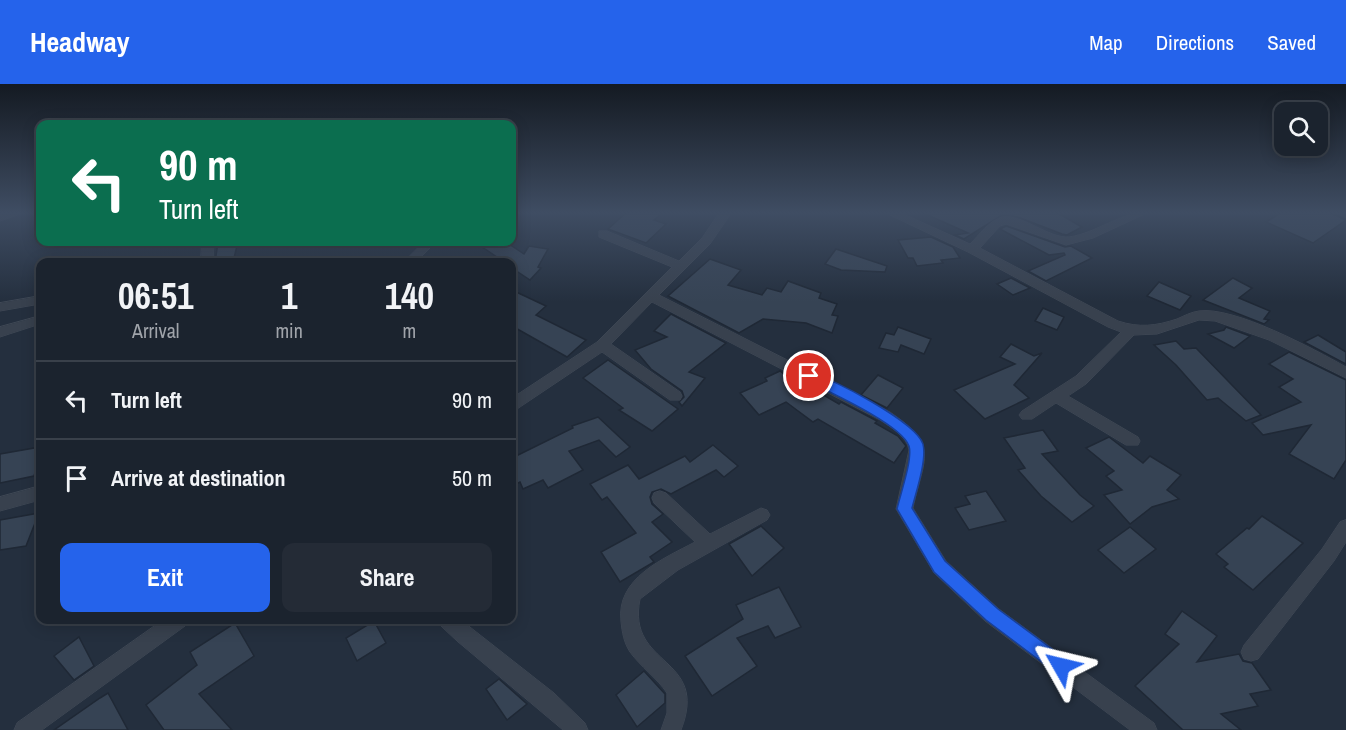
<!DOCTYPE html>
<style>
:root{--surface:#1b232e;--page:#242b36;--text:#f1f3f6;--muted:#a0a4aa;--line:#39404a;--accent:#2563eb}
body{margin:0;font-family:"Archivo Narrow",sans-serif;background:var(--page);color:var(--text);height:100vh;display:flex;flex-direction:column;font-size:22px;white-space:nowrap}
*{box-sizing:border-box;margin:0}
p{font-size:20px;color:var(--muted)}
.icon{flex:none;width:33px;height:33px;fill:none;stroke:currentColor;stroke-width:2;stroke-linecap:round;stroke-linejoin:round}
.map{position:relative;flex:1;overflow:hidden}
.side{position:absolute;left:36px;top:174px;width:480px;height:366px;display:flex;flex-direction:column;background:var(--surface);border-radius:12px;box-shadow:0 3px 15px #0003,0 0 0 2px var(--line)}
.side>*{flex:none}
.hud{position:absolute;left:36px;top:36px;width:480px;height:126px;border-radius:12px;box-shadow:0 3px 15px #0003,0 0 0 2px var(--line);background:#0b6e4f;color:#fff;overflow:hidden}
.buttons{position:absolute;left:1274px;top:18px;display:grid;gap:12px}
.buttons a{display:grid;place-items:center;width:54px;height:54px;border-radius:12px;background:var(--surface);box-shadow:0 3px 15px #0003,0 0 0 2px var(--line);font-size:30px}
.pin{position:absolute;display:grid;place-items:center;width:51px;height:51px;color:#fff;margin:-26px;border:3px solid #fff;border-radius:50%;box-shadow:0 2px 6px #0007}
.me{position:absolute;width:66px;margin:-33px;rotate:307deg;stroke-linejoin:round;filter:drop-shadow(0 0 4px #0008)}
.turn{display:flex;align-items:center;gap:21px;height:126px;padding:0 24px;font-size:27px}
.turn .icon{width:78px;height:78px;stroke-width:2.5}
.turn b{display:block;font-size:42px;line-height:51px}
.eta{display:flex;justify-content:space-evenly;align-items:center;height:102px;text-align:center}
.eta b{font-size:36px;font-weight:700;line-height:42px}
.primary-button{display:flex;gap:12px;margin-top:auto;padding:12px 24px}
.primary-button a{flex:1;height:69px;border-radius:12px;background:var(--accent);color:#fff;font-size:24px;font-weight:700;line-height:69px;text-align:center}
.primary-button a+a{background:var(--page);color:var(--text)}
ul{padding:0;list-style:none}
li{display:flex;align-items:center;gap:18px;height:78px;padding:0 24px;border-top:2px solid var(--line)}
li div{flex:1}
li b{display:block;font-size:22px}
li em{font-style:normal}
header{display:flex;align-items:center;gap:36px;box-sizing:border-box;height:84px;padding:0 30px;background:var(--accent);color:#fff}
header strong{font-size:28px}
nav{display:flex;gap:33px;margin-inline-start:auto;font-size:21px}
.map>svg:first-child{display:block}
.building{fill:#364354;stroke:#1f2835;stroke-width:1.5}
.lines{fill:none;stroke-linecap:round;stroke-linejoin:round}
.minor-casing{stroke:#414a57;stroke-width:1}
.minor{fill:#38414e;fill-rule:evenodd}
.route{fill:#2563eb;stroke:#184099;stroke-width:1.5}
</style>
<header>
<strong>Headway</strong>
<nav><a>Map</a><a>Directions</a><a>Saved</a></nav>
</header>
<div class="map">
<svg width="1346" height="646" viewBox="0 0 1346 646">
<rect width="100%" height="100%" fill="#242f3e"/>
<g class="building">
<path d="M627 128H664L654 136 666 140 646 159 608 145Z"/>
<path d="M921 128H1056L1082 143 1067 151 1062 150 1018 133 1002 131 964 155 955 151 968 149Z"/>
<path d="M1282 128H1329L1346 136 1313 159 1266 138Z"/>
<path d="M1006 142 1065 163 1071 162 1092 174 1046 197 1028 187 1065 171 1064 169 1049 171 1000 145Z"/>
<path d="M931 153 953 163 960 174 941 176 943 179 917 182 913 174H908L898 156Z"/>
<path d="M238 158 233 178H215L218 159Z"/>
<path d="M475 158H506L524 170 529 162 548 165 538 183 541 184 530 196 512 184V178H504Z"/>
<path d="M836 165 887 182 885 188 841 186 825 180Z"/>
<path d="M710 175 741 186 728 201 762 211 767 204 781 208 788 197 821 209 819 214 837 220 832 231 838 232 832 249 806 239 763 235 739 249 668 212Z"/>
<path d="M1011 194 1030 204 1013 211 997 200Z"/>
<path d="M1233 194 1252 204 1239 214 1270 227 1264 235 1269 236 1264 240 1203 216Z"/>
<path d="M1159 198 1191 212 1180 226 1147 212Z"/>
<path d="M512 206 546 222 536 231 586 256 567 273 512 242Z"/>
<path d="M1043 224 1064 233 1057 246 1035 237Z"/>
<path d="M671 230 726 259 689 288 705 294 682 322 679 318 684 313 682 307 651 285 635 266 667 253 654 247Z"/>
<path d="M898 243 931 255 924 270 901 261 898 268 879 264 886 249 894 251Z"/>
<path d="M1226 243 1250 252 1234 264 1208 250 1224 246Z"/>
<path d="M1318 251 1346 268V280L1304 258Z"/>
<path d="M1176 257 1184 265 1196 264 1261 331 1246 337 1218 314 1207 316 1176 281 1154 261Z"/>
<path d="M1011 260 1034 272 1042 269 1014 301 1029 314 985 335 954 306 1015 280 1000 273Z"/>
<path d="M1289 268 1346 296V376L1334 395 1289 370 1311 341 1263 351 1252 339 1301 318 1279 303 1293 295 1269 280Z"/>
<path d="M608 276 678 325 652 347 619 326 623 324 583 294Z"/>
<path d="M780 287 799 302 803 299 839 320 841 318 877 337 875 339 898 352 906 362 894 379 818 335 813 338 786 318 759 331 740 309 767 297 765 294Z"/>
<path d="M878 291 903 304 887 324 861 311Z"/>
<path d="M598 333 630 363 616 373 599 356 569 367 583 386 548 404 543 396 523 405 520 398 512 402V374L573 344 572 342Z"/>
<path d="M1043 346 1058 367 1042 370 1080 411 1094 422 1072 438 1041 412 1018 386 1025 384 1004 354Z"/>
<path d="M1109 353 1143 379 1150 372 1181 391 1167 406 1179 415 1152 423 1130 440 1104 411 1122 406 1106 392 1114 387 1086 364Z"/>
<path d="M713 361 738 382 724 393 716 386 671 410 661 405 652 408 650 413 652 420 663 430 652 438 672 458 650 473 654 478 620 498 601 468 636 449 607 413 602 416 590 400 628 381 639 395 685 372 690 378Z"/>
<path d="M40 363V372L34 392 0 399V370Z"/>
<path d="M986 407 1006 437 969 446 955 424 970 420 965 412Z"/>
<path d="M39 429 26 462 0 466V436Z"/>
<path d="M1262 432 1303 459 1253 506 1224 483 1228 480 1216 470 1247 444 1249 445Z"/>
<path d="M761 442 784 464 752 492 729 460Z"/>
<path d="M1130 443 1156 465 1124 489 1098 466Z"/>
<path d="M779 503 801 543 775 554 768 542 737 554 757 582 712 612 685 572 743 535 736 521Z"/>
<path d="M1182 527 1217 552 1197 578 1239 570 1243 577 1252 579 1271 606 1250 610 1258 622 1221 630 1241 646H1183L1135 602 1179 560 1165 550Z"/>
<path d="M374 537 386 559 357 577 346 554Z"/>
<path d="M235 539 254 572 199 610 232 646H164L146 621 197 581 190 568Z"/>
<path d="M79 553 94 582 74 596 54 572Z"/>
<path d="M644 587 665 610V619L637 643 616 611Z"/>
<path d="M499 595 527 620 507 636 486 605Z"/>
<path d="M108 609 128 646H54L100 614Z"/>
</g>
<g class="lines">
<defs>
<g id="minor">
<path d="M8 128H26L0 137V130Z"/>
<path d="M720 128H732L710 160 659 211 890 328C940 362 924 373 913 424L946 477 999 525 1154 639 1157 646H1130L985 537 934 489 896 425 909 366C907 352 890 343 880 336L652 218 611 260 680 308 682 312 680 316H670L602 268 517 325 512 326V314L597 258 672 183 599 153V147H607L679 177 702 154Z"/>
<path d="M884 128H899L970 160C980 150 989 137 1002 133 1020 129 1050 155 1069 153 1097 149 1120 128 1149 128L1093 154 1066 161 1006 140 1000 142 980 164 1118 237C1139 244 1156 242 1177 235 1184 232 1191 228 1199 227 1234 222 1314 265 1346 283V294L1269 256 1215 237 1199 236 1157 250 1134 251 1086 300 1068 312 1138 353 1140 357 1138 361H1126L1056 319 1032 335H1022L1019 331 1022 327 1076 292 1121 248 1108 243 968 168Z"/>
<path d="M1334 128H1346V133Z"/>
<path d="M202 158H214L213 178H201Z"/>
<path d="M424 158H436L416 178H404Z"/>
<path d="M40 212V220L0 227V219Z"/>
<path d="M40 232V240L0 253V243Z"/>
<path d="M40 402V416L0 427V413Z"/>
<path d="M660 407 666 409 710 450 761 424 767 426 770 431 767 436 678 486 640 515C626 584 710 571 681 646H661L667 629V609C657 594 641 583 630 568 624 559 622 548 621 537 616 494 663 475 695 458L654 419 652 414 654 409Z"/>
<path d="M1346 436V458L1334 477 1258 575 1251 577 1244 575 1241 568 1244 561 1322 465 1340 438Z"/>
<path d="M163 536H187L185 542 42 646H14L17 639Z"/>
<path d="M439 536H461L554 609 585 639 588 646H563L457 557 441 542Z"/>
</g>
</defs>
<use href="#minor" class="minor-casing"/>
<use href="#minor" class="minor"/>
</g>
<linearGradient id="sky" x2="0" y2="1"><stop stop-color="#141a22"/><stop offset="0.59" stop-color="#3f4d63"/><stop offset="1" stop-color="#3f4d63" stop-opacity="0"/></linearGradient>
<rect width="1346" height="218" fill="url(#sky)"/>
<path class="route" d="M809 288C832 294 916 338 923 360 927 376 916 408 912 424L945 477 998 525 1067 576 1070 582 1067 588 1061 591 1055 588 986 536 934 488 897 425C900 411 913 375 909 362 901 340 827 307 805 296L803 292Z"/>
</svg>
<div class="buttons">
<a><svg class="icon" aria-label="search" viewBox="0 0 24 24"><circle cx="10" cy="10" r="6"/><path d="M15 15l6 6"/></svg></a>
</div>
<div class="pin" style="left:809px;top:292px;background:#d93025"><svg class="icon" aria-label="arrive" viewBox="0 0 24 24"><path d="M6 21V4h12l-3 4 3 4H6"/></svg></div>
<svg class="me" style="left:1061px;top:582px" viewBox="-20 -20 40 40"><path d="M0-17L14 15 0 8-14 15z" fill="#2563eb" stroke="#fff" stroke-width="4"/></svg>
<div class="hud">
<div class="turn"><svg class="icon" aria-label="left" viewBox="0 0 24 24"><path d="M17 20v-9H6M10 6l-5 5 5 5"/></svg><div><b>90 m</b>Turn left</div></div>
</div>
<section class="side">
<div class="eta">
<div><b>06:51</b><p>Arrival</p></div>
<div><b>1</b><p>min</p></div>
<div><b>140</b><p>m</p></div>
</div>
<ul>
<li><svg class="icon" aria-label="left" viewBox="0 0 24 24"><path d="M17 20v-9H6M10 6l-5 5 5 5"/></svg><div><b>Turn left</b></div><em>90 m</em></li>
<li><svg class="icon" aria-label="arrive" viewBox="0 0 24 24"><path d="M6 21V4h12l-3 4 3 4H6"/></svg><div><b>Arrive at destination</b></div><em>50 m</em></li>
</ul>
<div class="primary-button"><a>Exit</a><a>Share</a></div>
</section>
</div>
